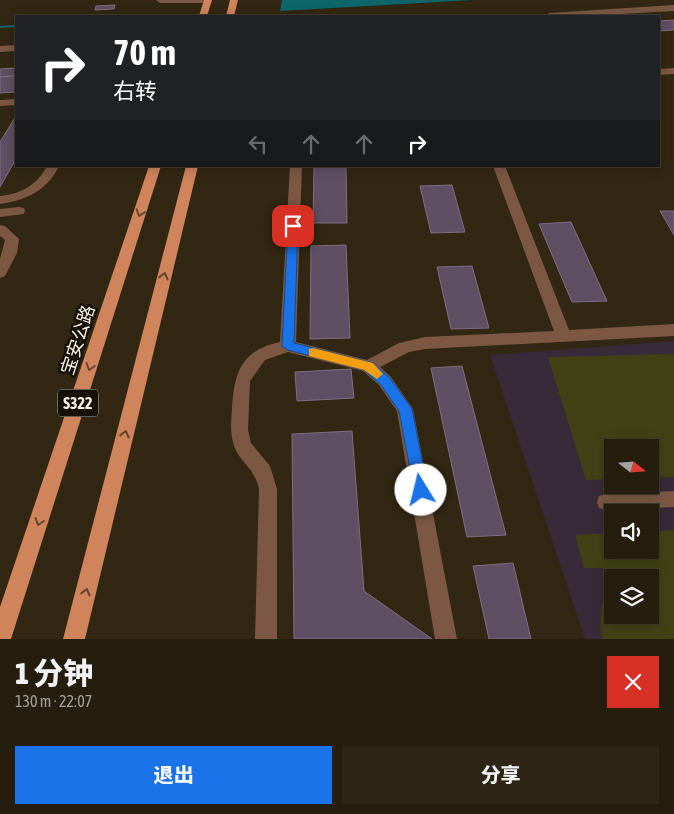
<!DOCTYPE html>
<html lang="zh">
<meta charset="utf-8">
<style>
:root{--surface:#251d0e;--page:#2d2617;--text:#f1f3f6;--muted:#a3a29e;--line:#423b2e;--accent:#1a73e8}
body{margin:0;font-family:"Asap Condensed","Noto Sans SC",sans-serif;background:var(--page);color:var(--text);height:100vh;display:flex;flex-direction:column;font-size:19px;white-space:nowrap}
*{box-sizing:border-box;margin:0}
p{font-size:16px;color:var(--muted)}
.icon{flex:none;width:28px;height:28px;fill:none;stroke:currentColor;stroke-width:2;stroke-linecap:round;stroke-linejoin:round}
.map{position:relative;height:639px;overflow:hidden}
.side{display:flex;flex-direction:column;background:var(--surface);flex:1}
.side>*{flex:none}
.hud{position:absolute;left:15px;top:15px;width:645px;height:152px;border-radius:0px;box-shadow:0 2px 12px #0003,0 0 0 1px var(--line);background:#202124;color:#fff;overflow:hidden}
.needle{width:32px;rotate:107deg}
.buttons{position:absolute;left:604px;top:439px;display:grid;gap:10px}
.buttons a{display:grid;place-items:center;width:55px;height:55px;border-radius:0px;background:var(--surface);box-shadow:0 2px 12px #0003,0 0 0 1px var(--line);font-size:25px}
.pin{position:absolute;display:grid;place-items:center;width:42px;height:42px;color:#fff;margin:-21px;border-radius:10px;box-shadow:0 2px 8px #0006}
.me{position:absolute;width:55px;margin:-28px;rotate:351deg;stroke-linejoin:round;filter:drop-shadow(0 0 4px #0008)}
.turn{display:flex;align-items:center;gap:18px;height:105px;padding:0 15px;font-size:22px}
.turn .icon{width:65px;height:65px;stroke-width:2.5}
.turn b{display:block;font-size:35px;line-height:42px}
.lanes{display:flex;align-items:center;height:48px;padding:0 15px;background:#0003;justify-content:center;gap:25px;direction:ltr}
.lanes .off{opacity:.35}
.round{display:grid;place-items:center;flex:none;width:52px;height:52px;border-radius:0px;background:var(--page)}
.head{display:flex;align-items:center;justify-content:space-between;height:85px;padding:0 15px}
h1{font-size:30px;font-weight:800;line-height:38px}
.action{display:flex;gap:10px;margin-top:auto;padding:10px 15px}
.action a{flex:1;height:58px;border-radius:0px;background:var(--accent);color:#fff;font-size:20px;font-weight:800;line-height:58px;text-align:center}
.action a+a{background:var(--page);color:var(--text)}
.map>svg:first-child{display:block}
.education{fill:#382a38;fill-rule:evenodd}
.green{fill:#404216;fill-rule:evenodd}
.water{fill:#0d676a}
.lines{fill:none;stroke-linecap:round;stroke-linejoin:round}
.stream{fill:#0d676a;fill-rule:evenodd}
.building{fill:#5f4f63;stroke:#7f6e83}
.minor{fill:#7c5844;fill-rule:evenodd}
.major{fill:#cf845c;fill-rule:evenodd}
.oneway{stroke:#69442e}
.route{fill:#1a73e8;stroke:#114b97}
.slow{fill:#f59e0b}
.labels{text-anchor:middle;stroke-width:5;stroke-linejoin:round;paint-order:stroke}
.shield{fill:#151008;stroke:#b5aea3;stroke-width:1}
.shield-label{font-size:16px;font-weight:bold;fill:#f9f2e5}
.street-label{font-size:18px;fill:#f9f2e5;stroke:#151008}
</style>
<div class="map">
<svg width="674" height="639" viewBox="0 0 674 639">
<rect width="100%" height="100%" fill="#312712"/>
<path class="education" d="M674 341V639H585L490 355ZM612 448H650V485H612ZM612 512H650V550H612ZM612 578H650V615H612Z"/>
<g class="green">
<path d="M674 354V477L650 478V448H612V479L586 480 548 357Z"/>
<path d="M674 530V639H602C597 613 604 590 619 568H584L575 535 612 533V550H650V532ZM612 578H650V615H612Z"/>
</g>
<path class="water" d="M282 0H472L280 11Z"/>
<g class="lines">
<path class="stream" d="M16 25V27L0 28V26Z"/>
</g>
<g class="building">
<path d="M115 5 114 9 95 10 96 6Z"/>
<path d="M674 20V30L659 31V21Z"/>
<path d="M16 68V76L0 77V69Z"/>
<path d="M16 76V92L0 93V77Z"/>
<path d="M16 116V159L0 187V142Z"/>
<path d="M314 166H346L347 223H313Z"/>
<path d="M452 185 465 232 431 233 420 186Z"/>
<path d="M660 211H674V235Z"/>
<path d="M571 222 607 301 572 302 539 224Z"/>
<path d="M346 245 350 338 310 339 311 246Z"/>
<path d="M472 266 489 328 451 329 437 267Z"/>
<path d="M462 366 506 535 467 537 431 368Z"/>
<path d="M351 369 354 398 297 401 295 372Z"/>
<path d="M352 431 364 591 432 639H294L292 434Z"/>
<path d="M513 563 531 639H489L473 566Z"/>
</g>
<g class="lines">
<g class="minor">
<path d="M156 0H212L208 3H160Z"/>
<path d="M674 5V11L586 16H545L549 13Z"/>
<path d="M16 45V51L0 52V46Z"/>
<path d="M674 68V74L659 75V69Z"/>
<path d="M16 99V105L0 106V100Z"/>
<path d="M47 166H59C47 191 26 200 0 204V196C21 194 37 185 47 166Z"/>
<path d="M290 166H302L296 342 367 360 399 343 425 337 554 331 493 166H505L569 330 674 324V336L425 349 409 352 380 367 391 377 413 409 457 639H435L397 411 379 385 363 371 288 352 265 360 250 381 248 430 251 443 270 466 277 489V639H255L259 489C254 467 241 464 234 446 230 434 231 422 232 409 234 373 241 350 280 342Z"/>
<path d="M19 207 24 208 25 211 24 214 0 217V209Z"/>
<path d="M0 225 5 226 19 239 17 253 5 276 0 278V259L5 240 0 236Z"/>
<path d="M674 491V507L606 510 599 508 597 502 599 496 606 494Z"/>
</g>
<g class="major">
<path d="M204 0H212L207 16H199Z"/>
<path d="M230 0H238L234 16H226Z"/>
<path d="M149 166H161L11 639H0V607Z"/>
<path d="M186 166H198L85 639H63Z"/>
</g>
</g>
<defs><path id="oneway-chevron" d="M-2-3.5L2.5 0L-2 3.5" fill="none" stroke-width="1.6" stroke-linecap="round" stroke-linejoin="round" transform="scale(1.25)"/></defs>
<g class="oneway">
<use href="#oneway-chevron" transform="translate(140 213) rotate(108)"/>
<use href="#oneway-chevron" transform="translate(164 276) rotate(-76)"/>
<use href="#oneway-chevron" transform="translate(90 367) rotate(108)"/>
<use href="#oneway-chevron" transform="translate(125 434) rotate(-76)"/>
<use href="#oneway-chevron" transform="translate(39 522) rotate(108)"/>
<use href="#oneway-chevron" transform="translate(86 592) rotate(-76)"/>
</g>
<path class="route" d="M293 223 298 226 294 343 373 363 390 378 412 409 428 490 426 495 421 496 416 495 414 490 399 411 381 385 364 370 288 350 282 346 288 226Z"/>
<path class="slow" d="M313 348 373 363 383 374 377 379 364 370 309 356V349Z"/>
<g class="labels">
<rect class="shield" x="58" y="389.5" width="40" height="27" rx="4"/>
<g class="shield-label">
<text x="78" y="409">S322</text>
</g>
<g class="street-label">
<text transform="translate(78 340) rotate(-72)" y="6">宝安公路</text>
</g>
</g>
</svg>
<div class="buttons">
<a><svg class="needle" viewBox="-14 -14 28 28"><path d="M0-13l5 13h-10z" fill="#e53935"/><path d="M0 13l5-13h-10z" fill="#a3a29e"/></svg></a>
<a><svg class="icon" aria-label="sound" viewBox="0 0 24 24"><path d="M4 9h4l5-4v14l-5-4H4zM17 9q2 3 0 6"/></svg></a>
<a><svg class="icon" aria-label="layers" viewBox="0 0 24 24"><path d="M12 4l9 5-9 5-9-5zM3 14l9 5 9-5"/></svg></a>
</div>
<div class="pin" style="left:293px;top:226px;background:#d93025"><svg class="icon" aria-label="arrive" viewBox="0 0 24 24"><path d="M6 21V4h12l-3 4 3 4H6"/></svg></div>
<svg class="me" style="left:421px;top:490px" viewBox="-20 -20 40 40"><circle r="19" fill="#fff"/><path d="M0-13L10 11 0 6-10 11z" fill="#1a73e8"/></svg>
<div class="hud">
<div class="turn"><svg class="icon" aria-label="right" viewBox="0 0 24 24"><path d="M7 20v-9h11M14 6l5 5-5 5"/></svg><div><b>70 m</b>右转</div></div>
<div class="lanes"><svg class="icon off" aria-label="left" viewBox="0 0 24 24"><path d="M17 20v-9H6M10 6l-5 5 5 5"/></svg><svg class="icon off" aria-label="ahead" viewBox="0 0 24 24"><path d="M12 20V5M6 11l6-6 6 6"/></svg><svg class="icon off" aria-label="ahead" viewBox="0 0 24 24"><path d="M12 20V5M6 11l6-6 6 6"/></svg><svg class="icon" aria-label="right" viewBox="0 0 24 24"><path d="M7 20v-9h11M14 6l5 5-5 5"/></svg></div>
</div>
</div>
<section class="side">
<div class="head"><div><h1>1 分钟</h1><p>130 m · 22:07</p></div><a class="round" style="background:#d93025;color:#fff"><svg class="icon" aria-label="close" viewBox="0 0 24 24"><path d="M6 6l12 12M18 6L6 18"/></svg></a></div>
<div class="action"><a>退出</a><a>分享</a></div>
</section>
